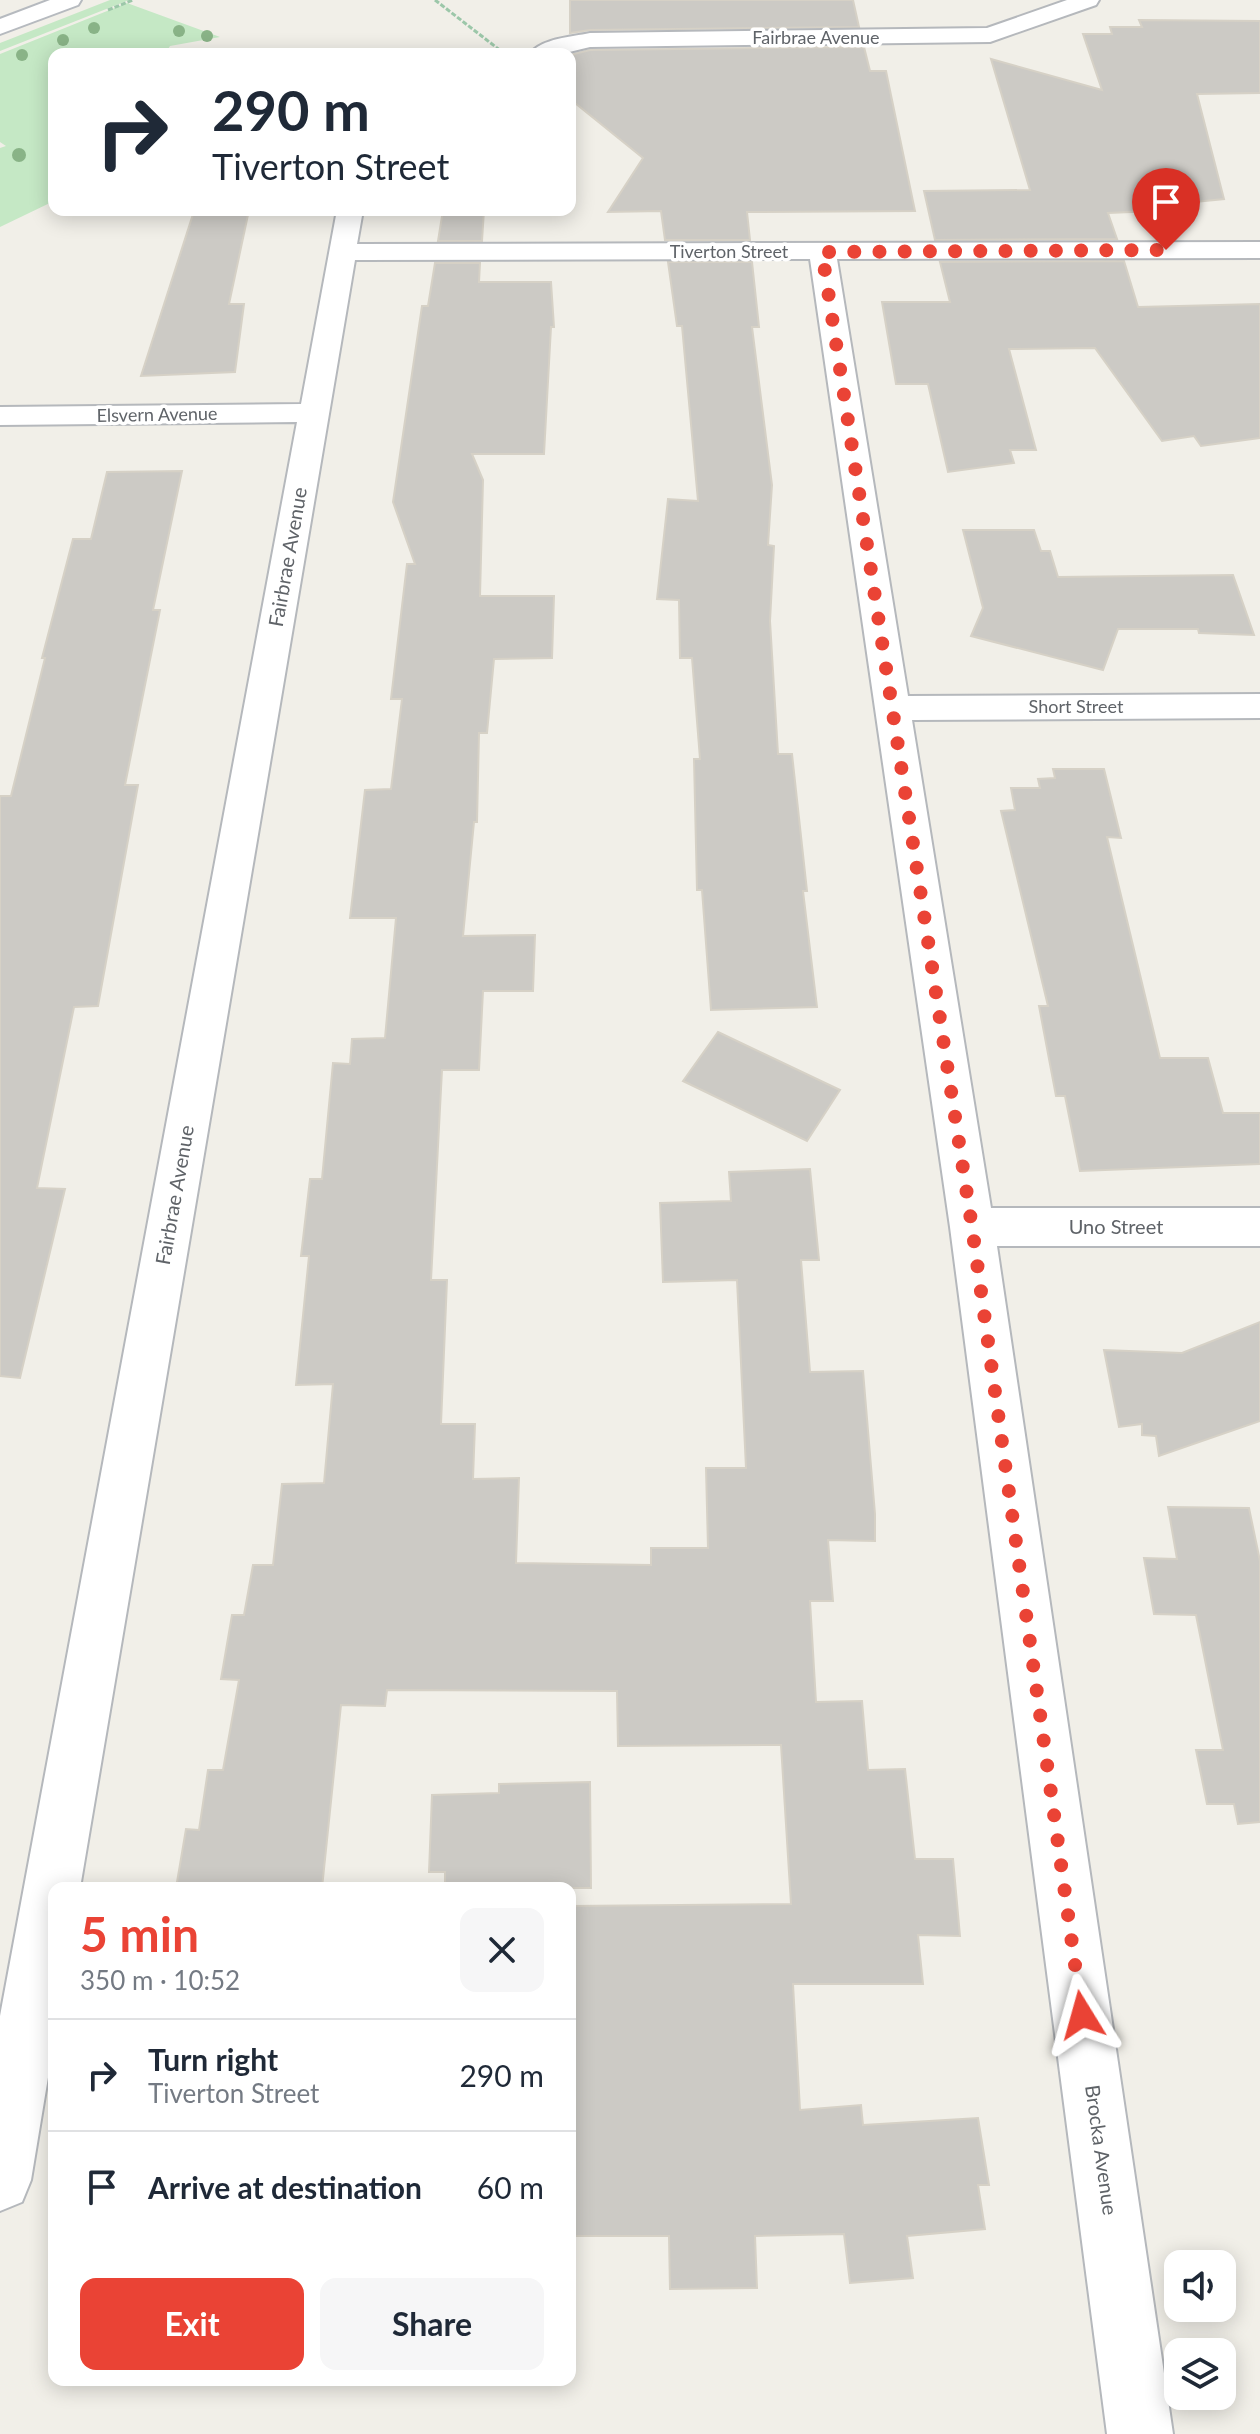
<!DOCTYPE html>
<meta charset="utf-8">
<style>
:root{--surface:#fff;--page:#f6f6f7;--text:#1f2937;--muted:#747a83;--line:#e0e1e3;--accent:#ea4335}
body{margin:0;font-family:Lato,sans-serif;background:var(--page);color:var(--text);height:100vh;display:flex;flex-direction:column;font-size:30px;white-space:nowrap}
*{box-sizing:border-box;margin:0}
p{font-size:26px;color:var(--muted)}
.icon{flex:none;width:44px;height:44px;fill:none;stroke:currentColor;stroke-width:2;stroke-linecap:round;stroke-linejoin:round}
.map{position:relative;flex:1;overflow:hidden}
.drawer{position:absolute;left:48px;top:1882px;width:528px;height:504px;display:flex;flex-direction:column;background:var(--surface);border-radius:16px;box-shadow:0 4px 20px #0003}
.drawer>*{flex:none}
.top-card{position:absolute;left:48px;top:48px;width:528px;height:168px;border-radius:16px;box-shadow:0 4px 20px #0003;background:#fff;color:var(--text);overflow:hidden}
.buttons{position:absolute;left:1164px;top:2250px;display:grid;gap:16px}
.buttons a{display:grid;place-items:center;width:72px;height:72px;border-radius:16px;background:var(--surface);box-shadow:0 4px 20px #0003;font-size:40px}
.pin{position:absolute;display:grid;place-items:center;width:68px;height:68px;color:#fff;margin:-82px -34px;border-radius:50% 50% 50% 0;rotate:-45deg;box-shadow:0 0 8px #0007}
.pin .icon{rotate:45deg}
.me{position:absolute;width:88px;margin:-44px;rotate:352deg;stroke-linejoin:round;filter:drop-shadow(0 0 6px #0008)}
.turn{display:flex;align-items:center;gap:28px;height:168px;padding:0 32px;font-size:36px}
.turn .icon{width:104px;height:104px;stroke-width:2.5}
.turn b{display:block;font-size:56px;line-height:68px}
.round{display:grid;place-items:center;flex:none;width:84px;height:84px;border-radius:16px;background:var(--page)}
.head{display:flex;align-items:center;justify-content:space-between;height:136px;padding:0 32px}
h1{font-size:48px;font-weight:700;line-height:60px;color:var(--accent)}
.button{display:flex;gap:16px;margin-top:auto;padding:16px 32px}
.button a{flex:1;height:92px;border-radius:16px;background:var(--accent);color:#fff;font-size:32px;font-weight:700;line-height:92px;text-align:center}
.button a+a{background:var(--page);color:var(--text)}
ul{padding:0;list-style:none}
li{display:flex;align-items:center;gap:24px;height:112px;padding:0 32px;border-top:2px solid var(--line)}
li div{flex:1}
li b{display:block;font-size:30px}
li em{font-style:normal}
.map>svg:first-child{display:block}
.green{fill:#c5e8c5}
.building{fill:#cccac5;stroke:#d6d1c6;stroke-width:2}
.lines{fill:none;stroke-linecap:round;stroke-linejoin:round}
.minor-casing{stroke:#b5b8bc;stroke-width:4}
.secondary-casing{stroke:#b6babf;stroke-width:4}
.path{stroke:#9cc7a9;stroke-width:3;stroke-dasharray:5 2;stroke-linecap:butt}
.minor{fill:#fff;fill-rule:evenodd}
.secondary{fill:#fff;fill-rule:evenodd}
.tree{fill:#89b387}
.route{stroke:#ea4335;stroke-width:14;stroke-dasharray:0 25.2}
.labels{text-anchor:middle;stroke-width:7;stroke-linejoin:round;paint-order:stroke}
.far-street-label{font-size:18px;fill:#5f6368;stroke:#fff}
.street-label{font-size:20px;fill:#5f6368;stroke:#fff}
</style>
<div class="map">
<svg width="1260" height="2434" viewBox="0 0 1260 2434">
<rect width="100%" height="100%" fill="#f1efe8"/>
<g class="green">
<path d="M110 0H129L0 51V43Z"/>
<path d="M127 3 220 37 170 46 165 54H54V201L0 227V148L6 146 0 142V54Z"/>
</g>
<g class="building">
<path d="M570 0H853L859 27 590 30 570 33Z"/>
<path d="M1139 20 1260 21V93L1197 94 1224 199 1174 204 1178 210 1108 213 1117 239 935 240 924 191 1030 190 991 59 1102 90 1083 34H1112L1110 27H1142Z"/>
<path d="M864 47 870 71H886L915 211 747 212 750 240H665L661 211 608 212 643 158 570 99V55L590 50Z"/>
<path d="M249 210 229 304H244L235 372 141 376 194 211Z"/>
<path d="M443 210H484L482 241H438Z"/>
<path d="M1124 261 1138 307 1260 304V438L1201 446 1194 436 1162 441 1095 348 1009 349 1036 450H1010L1014 463 948 472 928 384H896L882 302H950L940 262Z"/>
<path d="M668 262H752L759 327H752L772 485 768 545 774 546 770 621 778 754H792L807 891H803L817 1007 711 1010 702 890H697L694 759H700L692 658H680L679 600 657 599 668 499 698 501 682 326H677Z"/>
<path d="M435 263H480L479 282H551L554 327H551L544 454H472L483 480 480 596H554L552 658 494 659 487 733H479L477 822H474L463 936 535 935 533 991H483L479 1070H442L431 1280H447L441 1424H475L473 1479 519 1478 516 1563 651 1565V1548H708L706 1468H746L737 1280 663 1282 660 1203 731 1201 729 1172 810 1169 819 1260H801L810 1372 863 1371 875 1514V1541L828 1540 833 1601H810L816 1702 862 1701 868 1770 905 1769 915 1859H953L960 1936 918 1935 923 1984H793L800 2110 861 2105 863 2125 978 2118 989 2185H978L985 2229 907 2236 913 2278 850 2283 844 2234 755 2236 757 2288 670 2289 669 2236H570V1906L791 1904 781 1745 618 1746 617 1691 387 1690 385 1706 341 1705 322 1888H176L186 1829 199 1830 208 1770H223L239 1680 221 1679 232 1615H244L253 1565H273L282 1484 324 1483 333 1384 296 1385 309 1256H301L310 1179H322L333 1063 350 1064 352 1039 385 1038 396 918H350L365 790 391 789 402 699H391L407 564H415L393 502 422 306H428Z"/>
<path d="M182 471 153 610H160L125 785H138L98 1006 74 1007 37 1188 65 1189 20 1378 0 1376V796H11L45 658H42L73 539H91L107 472Z"/>
<path d="M963 530H1034L1041 551H1050L1058 577 1233 575 1254 635 1199 633 1198 629H1118L1103 670 971 636 983 608Z"/>
<path d="M1053 769H1104L1121 838 1107 837 1160 1058H1208L1223 1113H1260V1164L1080 1171 1065 1096H1056L1039 1006H1048L1001 811 1015 810 1011 788H1040L1038 779 1055 778Z"/>
<path d="M718 1032 840 1090 807 1141 683 1081Z"/>
<path d="M1260 1322V1421L1159 1456 1156 1436 1142 1435V1424L1119 1427 1104 1350 1182 1353Z"/>
<path d="M1168 1507 1249 1508 1260 1561V1822L1238 1824 1234 1804H1207L1196 1750H1223L1196 1615 1154 1614 1144 1558 1177 1559Z"/>
<path d="M590 1782 591 1888H445V1872H429L432 1795 499 1793V1784Z"/>
</g>
<g class="lines">
<defs>
<g id="minor">
<path d="M1067 0H1099L1096 5 990 42 590 47 561 54H529C543 38 571 37 590 33L987 28Z"/>
<path d="M337 210H363L357 244 1260 242V258L837 259 908 696 1260 694V718L912 720 991 1208H1260V1246H997L1173 2434H1107L950 1227 810 259 355 260 80 1888H54V2041L31 2180 22 2202 0 2211V2016L297 422 0 425V407L301 404Z"/>
</g>
<path id="secondary" d="M50 0H81L78 5 0 34V19Z"/>
</defs>
<use href="#minor" class="minor-casing"/>
<use href="#secondary" class="secondary-casing"/>
<g class="path">
<path d="M435 0 501 51"/>
<path d="M108 10 133 0"/>
</g>
<use href="#minor" class="minor"/>
<use href="#secondary" class="secondary"/>
</g>
<g class="tree">
<circle cx="94" cy="28" r="6"/>
<circle cx="179" cy="31" r="6"/>
<circle cx="207" cy="36" r="6"/>
<circle cx="63" cy="40" r="6"/>
<circle cx="22" cy="55" r="6"/>
<circle cx="19" cy="155" r="7"/>
</g>
<g class="lines">
<path class="route" d="M1082 2015 972 1227 822 252 1166 250"/>
</g>
<g class="labels">
<g class="far-street-label">
<text x="816" y="44">Fairbrae Avenue</text>
<text x="729" y="258">Tiverton Street</text>
<text transform="translate(157 415) rotate(-1)" y="6">Elsvern Avenue</text>
<text x="1076" y="713">Short Street</text>
</g>
<g class="street-label">
<text transform="translate(288 557) rotate(-80)" y="7">Fairbrae Avenue</text>
<text transform="translate(175 1195) rotate(-80)" y="7">Fairbrae Avenue</text>
<text x="1116" y="1234">Uno Street</text>
<text transform="translate(1101 2150) rotate(82)" y="7">Brocka Avenue</text>
</g>
</g>
</svg>
<div class="buttons">
<a><svg class="icon" aria-label="sound" viewBox="0 0 24 24"><path d="M4 9h4l5-4v14l-5-4H4zM17 9q2 3 0 6"/></svg></a>
<a><svg class="icon" aria-label="layers" viewBox="0 0 24 24"><path d="M12 4l9 5-9 5-9-5zM3 14l9 5 9-5"/></svg></a>
</div>
<div class="pin" style="left:1166px;top:250px;background:#d93025"><svg class="icon" aria-label="arrive" viewBox="0 0 24 24"><path d="M6 21V4h12l-3 4 3 4H6"/></svg></div>
<svg class="me" style="left:1082px;top:2015px" viewBox="-20 -20 40 40"><path d="M0-17L14 15 0 8-14 15z" fill="#ea4335" stroke="#fff" stroke-width="4"/></svg>
<div class="top-card">
<div class="turn"><svg class="icon" aria-label="right" viewBox="0 0 24 24"><path d="M7 20v-9h11M14 6l5 5-5 5"/></svg><div><b>290 m</b>Tiverton Street</div></div>
</div>
<section class="drawer">
<div class="head"><div><h1>5 min</h1><p>350 m · 10:52</p></div><a class="round"><svg class="icon" aria-label="close" viewBox="0 0 24 24"><path d="M6 6l12 12M18 6L6 18"/></svg></a></div>
<ul>
<li><svg class="icon" aria-label="right" viewBox="0 0 24 24"><path d="M7 20v-9h11M14 6l5 5-5 5"/></svg><div><b>Turn right</b><p>Tiverton Street</p></div><em>290 m</em></li>
<li><svg class="icon" aria-label="arrive" viewBox="0 0 24 24"><path d="M6 21V4h12l-3 4 3 4H6"/></svg><div><b>Arrive at destination</b></div><em>60 m</em></li>
</ul>
<div class="button"><a>Exit</a><a>Share</a></div>
</section>
</div>
